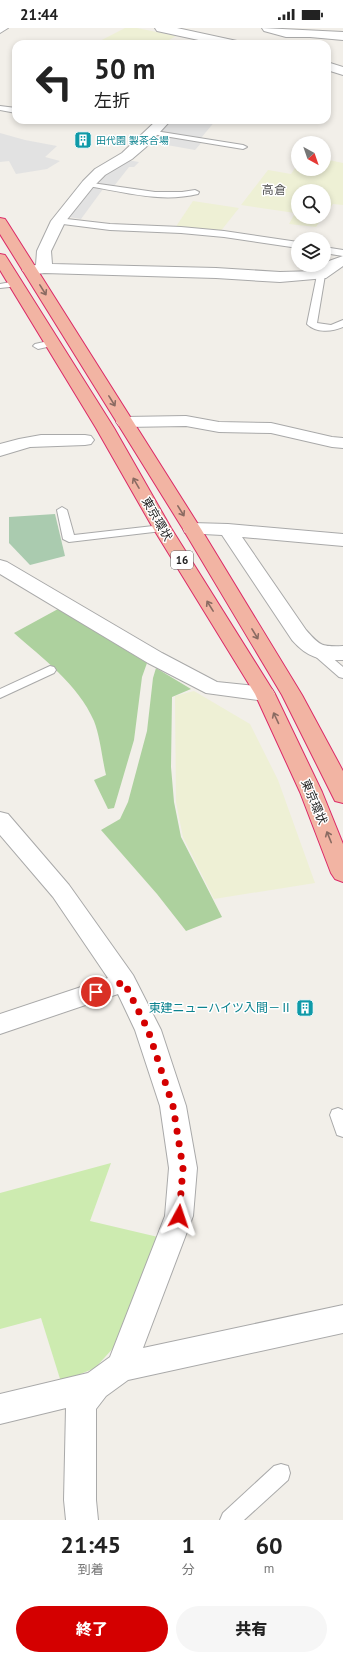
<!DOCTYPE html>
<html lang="ja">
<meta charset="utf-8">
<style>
:root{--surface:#fff;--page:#f6f6f6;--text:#222;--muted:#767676;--accent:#d40000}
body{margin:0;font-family:"PT Sans","Noto Sans JP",sans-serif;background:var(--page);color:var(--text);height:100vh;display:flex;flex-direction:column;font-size:15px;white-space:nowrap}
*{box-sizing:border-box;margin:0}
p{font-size:13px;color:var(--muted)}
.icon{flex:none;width:22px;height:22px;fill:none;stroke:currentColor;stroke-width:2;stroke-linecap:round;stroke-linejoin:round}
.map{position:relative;height:1492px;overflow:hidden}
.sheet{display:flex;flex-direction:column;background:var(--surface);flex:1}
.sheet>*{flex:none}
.guide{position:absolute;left:12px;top:12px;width:319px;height:84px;border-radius:12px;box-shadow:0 2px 6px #0003;background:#fff;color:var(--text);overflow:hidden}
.needle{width:26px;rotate:140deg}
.fabs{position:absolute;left:291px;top:108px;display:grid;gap:8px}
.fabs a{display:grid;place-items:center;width:40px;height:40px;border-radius:50%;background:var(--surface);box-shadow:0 2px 6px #0003;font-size:20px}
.pin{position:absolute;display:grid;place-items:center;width:34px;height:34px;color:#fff;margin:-17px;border:2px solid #fff;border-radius:50%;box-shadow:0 1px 4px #0007}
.me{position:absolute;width:44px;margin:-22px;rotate:5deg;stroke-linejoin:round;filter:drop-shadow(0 0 3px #0008)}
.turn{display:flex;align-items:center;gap:14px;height:84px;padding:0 16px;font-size:18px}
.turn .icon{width:52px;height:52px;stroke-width:2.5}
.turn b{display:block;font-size:28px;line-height:34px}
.eta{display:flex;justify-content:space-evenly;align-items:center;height:68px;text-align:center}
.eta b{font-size:24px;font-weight:800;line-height:28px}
.primary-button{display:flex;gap:8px;margin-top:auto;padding:8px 16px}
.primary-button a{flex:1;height:46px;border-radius:24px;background:var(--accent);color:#fff;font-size:16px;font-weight:800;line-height:46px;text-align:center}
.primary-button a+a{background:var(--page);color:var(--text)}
.status{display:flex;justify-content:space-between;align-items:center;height:28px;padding:0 20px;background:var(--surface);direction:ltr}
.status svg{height:11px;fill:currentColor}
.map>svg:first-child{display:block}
.farmland{fill:#eef0d5}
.grass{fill:#cdebb0}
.forest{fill:#add19e}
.cemetery{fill:#aacbaf}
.parking{fill:#e2e2e2}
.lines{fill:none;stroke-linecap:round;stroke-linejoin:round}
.service-casing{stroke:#a9a9a9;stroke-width:2}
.minor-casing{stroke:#a9a9a9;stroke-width:2}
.tertiary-casing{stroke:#a9a9a9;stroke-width:2}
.trunk-casing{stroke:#dc2a67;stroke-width:2}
.service{fill:#fff;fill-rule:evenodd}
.minor{fill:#fff;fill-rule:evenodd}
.tertiary{fill:#fff;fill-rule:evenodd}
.trunk{fill:#f2b4a3;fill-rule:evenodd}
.oneway{stroke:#8a6b62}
.route{stroke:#d40000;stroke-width:7;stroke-dasharray:0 12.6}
.labels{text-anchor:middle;stroke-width:3;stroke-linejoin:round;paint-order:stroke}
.far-culture-label{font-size:10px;fill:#0d838f;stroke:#fff;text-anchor:start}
.shield{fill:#fff;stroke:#646464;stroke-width:1}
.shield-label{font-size:11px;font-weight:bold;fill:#222}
.far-quarter-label{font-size:12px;fill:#555;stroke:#fff}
.street-label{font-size:12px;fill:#222;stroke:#fff}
.culture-label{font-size:12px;fill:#0d838f;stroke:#fff;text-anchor:end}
</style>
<div class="status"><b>21:44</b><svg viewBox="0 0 49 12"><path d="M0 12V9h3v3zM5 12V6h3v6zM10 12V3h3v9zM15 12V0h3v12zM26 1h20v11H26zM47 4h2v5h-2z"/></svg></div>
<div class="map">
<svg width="343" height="1492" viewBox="0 0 343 1492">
<rect width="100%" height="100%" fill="#f2efe9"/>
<g class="farmland">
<path d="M125 0H137L176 8 162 16H94Z"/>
<path d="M324 131 343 135V177L333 176 324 188V163H298V189H323L316 199 289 196 295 185 241 177 268 142 291 146 298 136V141H324Z"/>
<path d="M193 173 239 180 220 204 175 200Z"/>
<path d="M194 663 250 696 278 752 315 855 214 871 183 809 176 774 175 668Z"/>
</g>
<path class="grass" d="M111 1135 90 1193 158 1209 116 1317 95 1340 61 1354 41 1290 0 1301V1165Z"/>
<g class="forest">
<path d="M58 581 147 635 142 649 134 712 114 780 108 781 94 752 106 747C102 730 100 708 94 693 78 656 42 630 14 605Z"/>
<path d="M156 640 191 661 172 669 171 739 174 774 181 809 222 889 186 903 157 866 101 802 120 791 128 774 147 703 153 650Z"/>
</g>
<path class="cemetery" d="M55 486 65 528 30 537 9 515V489Z"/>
<g class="parking">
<path d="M171 92H216L201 110 164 104 162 102Z"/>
<path d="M0 105 25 112 57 118 45 129 60 133 47 141 16 146 9 133 0 134Z"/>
<path d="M160 108 202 114 195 122 150 114 156 109Z"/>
<path d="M127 132 139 134 134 139H129L114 158 101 156 98 153 104 146Z"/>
<path d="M92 159 103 161 81 191 69 189Z"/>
</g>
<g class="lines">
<defs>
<g id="service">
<path d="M0 0H8L0 5Z"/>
<path d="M0 78 16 80V85L0 82Z"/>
<path d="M149 102 243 117 247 119 243 121 152 106H149Z"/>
<path d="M85 154 155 164H182L195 162 199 164 198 166C161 175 124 164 88 158L84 156Z"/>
<path d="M58 190 110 196 181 199 224 203 298 214V220L224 209 181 205 110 202 55 195 54 193 55 191Z"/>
<path d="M324 219 343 222V228L324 225Z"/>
<path d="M321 244 325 247 317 295 331 297 343 292V299C332 304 316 305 307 296L317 247Z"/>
<path d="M16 253 21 256 19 258 0 260V256Z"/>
<path d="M53 312 56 313 58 315 56 317 38 321 33 318 35 316Z"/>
<path d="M62 479 67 482 74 507 162 497 168 500 162 503 69 514 63 511 57 482Z"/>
<path d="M319 621 323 622 343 639V650L339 649 315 628 313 625 315 622Z"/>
<path d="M50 638 54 639 56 642 54 645 0 670V661Z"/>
<path d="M338 1080 343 1082V1109L337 1107 330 1087 332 1082Z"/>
<path d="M281 1436 288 1438 290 1445 288 1452 244 1492H220L223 1485 274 1438Z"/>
</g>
<g id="minor">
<path d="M262 0 343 4V12L310 9H286L264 3Z"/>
<path d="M157 92H171L146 119 132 131 105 147 93 159 65 194 51 223 52 236 216 240 280 244 317 243 329 233 343 228V238L326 250 280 254 216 250 44 245 30 247 25 245 22 242 25 239 36 237 37 223 51 193 83 153 95 141 122 125Z"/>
<path d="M186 388 219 394 271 395 332 409 343 410V420L332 419 271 405 219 404 186 398 125 399 119 398 116 394 119 390 125 389Z"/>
<path d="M41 407H85L91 408 94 412 91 416 85 417 30 419 0 428V416L19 411Z"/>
<path d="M192 495 228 496 343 506V518L242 509 306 602C320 618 322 619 343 618V632C319 632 308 630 292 612L222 507 185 505 183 501 185 497Z"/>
<path d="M0 532 7 534 162 625 217 654 265 659 272 661 275 666 272 671 265 673 206 665 148 635 0 546Z"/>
<path d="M0 784 8 786 69 857 133 947 161 1002 186 1078 197 1140 193 1188 143 1320 343 1277V1305L128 1352 106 1368 96 1381V1472L98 1492H66L64 1472 66 1380 0 1396V1366L88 1345 110 1329 165 1188 169 1140 160 1078 135 1002 118 966 0 1006V986L108 950 53 869 0 807Z"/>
</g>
<g id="tertiary">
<path d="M155 0H177L237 13 239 16H217L157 3Z"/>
<path d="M327 34 343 39V47L327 42Z"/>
</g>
<g id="trunk">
<path d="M0 190 5 191 7 194 201 501 302 667 343 743V775L335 773 282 667 183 501 0 206Z"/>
<path d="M0 226 5 227 7 230 114 400 171 500 275 666 322 764 343 816V854L335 851 331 845 300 764 255 666 153 500 96 400 0 242Z"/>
</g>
</defs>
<use href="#service" class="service-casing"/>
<use href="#minor" class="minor-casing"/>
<use href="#tertiary" class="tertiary-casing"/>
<use href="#trunk" class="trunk-casing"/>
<use href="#service" class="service"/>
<use href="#minor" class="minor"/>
<use href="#tertiary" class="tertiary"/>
<use href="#trunk" class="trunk"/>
</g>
<defs><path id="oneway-shaft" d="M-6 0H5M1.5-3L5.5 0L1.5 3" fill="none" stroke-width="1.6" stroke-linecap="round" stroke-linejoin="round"/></defs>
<g class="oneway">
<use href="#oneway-shaft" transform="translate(43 262) rotate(58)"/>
<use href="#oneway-shaft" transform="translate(112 373) rotate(58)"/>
<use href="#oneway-shaft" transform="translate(136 455) rotate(-120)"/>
<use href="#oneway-shaft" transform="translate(181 483) rotate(58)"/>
<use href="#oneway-shaft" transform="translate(210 578) rotate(-122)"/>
<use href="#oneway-shaft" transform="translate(255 606) rotate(59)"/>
<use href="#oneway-shaft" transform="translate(276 690) rotate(-115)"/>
<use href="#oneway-shaft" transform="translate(329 809) rotate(-112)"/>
</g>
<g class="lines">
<path class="route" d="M96 964 124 954 148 1002 173 1078 183 1140 179 1188"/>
</g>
<defs>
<symbol id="building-square" viewBox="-11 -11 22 22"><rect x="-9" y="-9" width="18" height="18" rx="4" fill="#0f9aa8" stroke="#fff"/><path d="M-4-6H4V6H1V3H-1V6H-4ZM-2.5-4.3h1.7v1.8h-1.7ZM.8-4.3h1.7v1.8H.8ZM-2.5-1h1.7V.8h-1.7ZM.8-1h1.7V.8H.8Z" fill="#fff"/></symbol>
</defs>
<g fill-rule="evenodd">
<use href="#building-square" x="73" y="102" width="20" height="20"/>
<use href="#building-square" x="295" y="970" width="20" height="20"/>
</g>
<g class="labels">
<g class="far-culture-label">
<text x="96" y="116">田代園 製茶合場</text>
</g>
<rect class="shield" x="171" y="523" width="22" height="18" rx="3"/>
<g class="shield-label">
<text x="182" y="536">16</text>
</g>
<g class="far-quarter-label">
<text x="274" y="166">高倉</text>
</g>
<g class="street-label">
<text transform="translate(157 491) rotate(60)" y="4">東京環状</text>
<text transform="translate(314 774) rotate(67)" y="4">東京環状</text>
</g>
<g class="culture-label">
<text x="292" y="984">東建ニューハイツ入間－Ⅱ</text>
</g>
</g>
</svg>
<div class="fabs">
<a><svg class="needle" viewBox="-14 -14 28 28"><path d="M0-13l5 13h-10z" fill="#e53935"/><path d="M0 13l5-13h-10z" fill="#767676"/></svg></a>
<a><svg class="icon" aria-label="search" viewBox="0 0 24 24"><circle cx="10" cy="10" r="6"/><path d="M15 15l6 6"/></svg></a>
<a><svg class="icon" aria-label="layers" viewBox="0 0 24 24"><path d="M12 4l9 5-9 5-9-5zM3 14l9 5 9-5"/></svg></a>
</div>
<div class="pin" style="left:96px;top:964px;background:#d93025"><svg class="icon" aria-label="arrive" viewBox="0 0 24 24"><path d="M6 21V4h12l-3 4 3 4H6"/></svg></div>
<svg class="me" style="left:179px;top:1188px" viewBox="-20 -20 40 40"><path d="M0-17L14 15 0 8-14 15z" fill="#d40000" stroke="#fff" stroke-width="4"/></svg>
<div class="guide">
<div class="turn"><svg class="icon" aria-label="left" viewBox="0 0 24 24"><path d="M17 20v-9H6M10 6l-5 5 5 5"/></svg><div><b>50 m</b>左折</div></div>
</div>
</div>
<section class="sheet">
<div class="eta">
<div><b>21:45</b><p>到着</p></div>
<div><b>1</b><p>分</p></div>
<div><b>60</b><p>m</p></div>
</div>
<div class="primary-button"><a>終了</a><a>共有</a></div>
</section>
